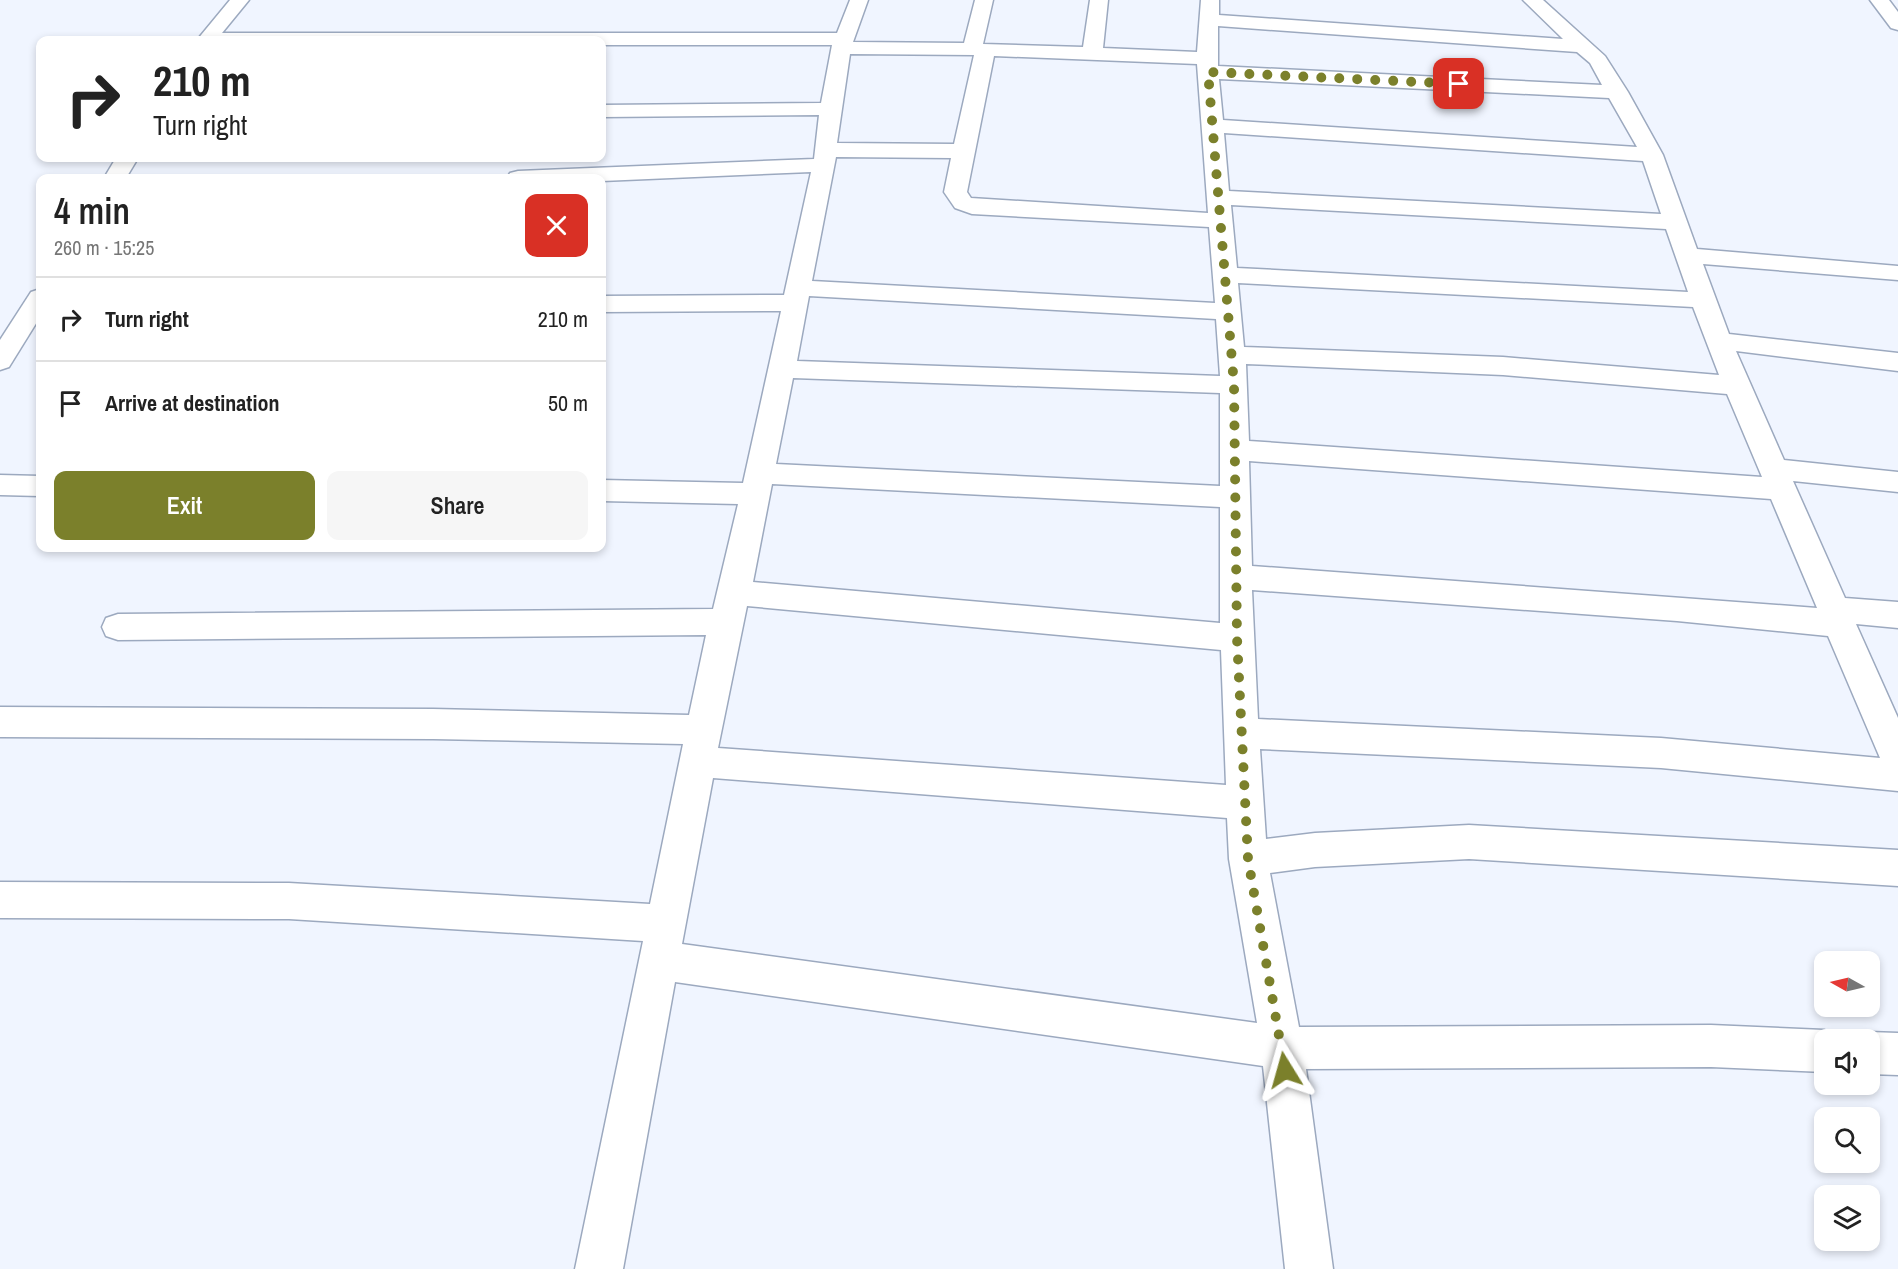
<!DOCTYPE html>
<meta charset="utf-8">
<style>
:root{--surface:#fff;--page:#f6f6f6;--text:#222;--muted:#767676;--line:#e0e0e0;--accent:#7b802b}
body{margin:0;font-family:"Archivo Narrow",sans-serif;background:var(--page);color:var(--text);height:100vh;display:flex;flex-direction:column;font-size:22px;white-space:nowrap}
*{box-sizing:border-box;margin:0}
p{font-size:20px;color:var(--muted)}
.icon{flex:none;width:33px;height:33px;fill:none;stroke:currentColor;stroke-width:2;stroke-linecap:round;stroke-linejoin:round}
.map{position:relative;flex:1;overflow:hidden}
.sheet{position:absolute;left:36px;top:174px;width:570px;height:378px;display:flex;flex-direction:column;background:var(--surface);border-radius:12px;box-shadow:0 3px 9px #0003}
.sheet>*{flex:none}
.banner{position:absolute;left:36px;top:36px;width:570px;height:126px;border-radius:12px;box-shadow:0 3px 9px #0003;background:#fff;color:var(--text);overflow:hidden}
.needle{width:39px;rotate:278deg}
.fabs{position:absolute;left:1814px;top:951px;display:grid;gap:12px}
.fabs a{display:grid;place-items:center;width:66px;height:66px;border-radius:12px;background:var(--surface);box-shadow:0 3px 9px #0003;font-size:30px}
.pin{position:absolute;display:grid;place-items:center;width:51px;height:51px;color:#fff;margin:-26px;border-radius:12px;box-shadow:0 3px 9px #0006}
.me{position:absolute;width:66px;margin:-33px;rotate:352deg;stroke-linejoin:round;filter:drop-shadow(0 0 4px #0008)}
.turn{display:flex;align-items:center;gap:21px;height:126px;padding:0 18px;font-size:27px}
.turn .icon{width:78px;height:78px;stroke-width:2.5}
.turn b{display:block;font-size:42px;line-height:51px}
.round{display:grid;place-items:center;flex:none;width:63px;height:63px;border-radius:12px;background:var(--page)}
.summary{display:flex;align-items:center;justify-content:space-between;height:102px;padding:0 18px}
h1{font-size:36px;font-weight:600;line-height:45px}
.button{display:flex;gap:12px;margin-top:auto;padding:12px 18px}
.button a{flex:1;height:69px;border-radius:12px;background:var(--accent);color:#fff;font-size:24px;font-weight:600;line-height:69px;text-align:center}
.button a+a{background:var(--page);color:var(--text)}
ul{padding:0;list-style:none}
li{display:flex;align-items:center;gap:18px;height:84px;padding:0 18px;border-top:2px solid var(--line)}
li div{flex:1}
li b{display:block;font-size:22px}
li em{font-style:normal}
.map>svg:first-child{display:block}
.lines{fill:none;stroke-linecap:round;stroke-linejoin:round}
.street-casing{stroke:#9ca9bf;stroke-width:3}
.street{fill:#fff;fill-rule:evenodd}
.route{stroke:#7b802b;stroke-width:10;stroke-dasharray:0 18}
</style>
<div class="map">
<svg width="1898" height="1269" viewBox="0 0 1898 1269">
<rect width="100%" height="100%" fill="#f0f5ff"/>
<g class="lines">
<defs>
<g id="street">
<path d="M230 0H249L222 33H837L850 0H868L853 42 964 43 975 0H993L983 44 1083 47 1090 0H1108L1103 48 1197 52 1201 0H1219V15L1563 39 1523 0H1543L1605 56 1628 92 1663 155 1697 249 1898 266V280L1703 264 1729 334 1898 353V371L1736 351 1784 460 1898 472V492L1793 481 1845 598 1898 602V628L1856 624 1898 718V791L1661 768 1260 749 1266 839 1315 833 1469 825 1898 850V886L1469 859 1315 867 1270 873 1299 1027 1711 1025 1824 1030 1839 1036 1840 1040H1824V1072L1711 1067 1306 1069 1333 1269H1285L1263 1066 675 982 623 1269H575L643 941 289 919 0 918V882L289 883 650 904 683 744 433 739 0 737V707L433 709 689 715 706 635 118 640 106 636 102 627 106 618 118 614 713 609 738 504 602 501V480L743 483 781 311 602 312V296L784 295 811 172 602 181V178H507L510 173 518 171 814 159 819 115 602 117V105L821 103 832 45H602V40H197ZM1218 26 1577 52 1590 63 1602 85 1218 66ZM850 54 974 55 954 144 837 143ZM994 56 1197 64 1208 213 971 198 967 192ZM1219 79 1609 98 1637 147 1223 120ZM1224 133 1643 161 1661 214 1229 191ZM836 157 951 158 944 192 955 208 972 214 1209 227 1215 303 812 281ZM1231 205 1666 229 1688 292 1237 268ZM1238 283 1693 307 1719 375 1503 357 1244 347ZM809 296 1216 319 1220 376 797 361ZM1246 364 1503 375 1727 394 1762 477 1249 441ZM793 378 1220 393V486L776 464ZM1249 461 1771 499 1817 608 1252 566ZM772 484 1220 507V623L753 582ZM1252 590 1677 621 1828 636 1880 758 1661 738 1258 719ZM747 606 1221 650 1226 785 718 748ZM713 778 1227 818 1229 859 1257 1023 682 944Z"/>
<path d="M1870 0H1889L1898 12V30L1891 28Z"/>
<path d="M116 158H138L126 178H104Z"/>
<path d="M40 289V317L9 367 0 370V340L31 292Z"/>
<path d="M0 475 40 476V496L0 495Z"/>
<path d="M1869 1032 1898 1033V1075L1869 1074V1040H1853Z"/>
</g>
</defs>
<use href="#street" class="street-casing"/>
<use href="#street" class="street"/>
</g>
<g class="lines">
<path class="route" d="M1285 1070 1248 859 1237 638 1234 385 1208 72 1459 84"/>
</g>
</svg>
<div class="fabs">
<a><svg class="needle" viewBox="-14 -14 28 28"><path d="M0-13l5 13h-10z" fill="#e53935"/><path d="M0 13l5-13h-10z" fill="#767676"/></svg></a>
<a><svg class="icon" aria-label="sound" viewBox="0 0 24 24"><path d="M4 9h4l5-4v14l-5-4H4zM17 9q2 3 0 6"/></svg></a>
<a><svg class="icon" aria-label="search" viewBox="0 0 24 24"><circle cx="10" cy="10" r="6"/><path d="M15 15l6 6"/></svg></a>
<a><svg class="icon" aria-label="layers" viewBox="0 0 24 24"><path d="M12 4l9 5-9 5-9-5zM3 14l9 5 9-5"/></svg></a>
</div>
<div class="pin" style="left:1459px;top:84px;background:#d93025"><svg class="icon" aria-label="arrive" viewBox="0 0 24 24"><path d="M6 21V4h12l-3 4 3 4H6"/></svg></div>
<svg class="me" style="left:1285px;top:1070px" viewBox="-20 -20 40 40"><path d="M0-17L14 15 0 8-14 15z" fill="#7b802b" stroke="#fff" stroke-width="4"/></svg>
<div class="banner">
<div class="turn"><svg class="icon" aria-label="right" viewBox="0 0 24 24"><path d="M7 20v-9h11M14 6l5 5-5 5"/></svg><div><b>210 m</b>Turn right</div></div>
</div>
<section class="sheet">
<div class="summary"><div><h1>4 min</h1><p>260 m · 15:25</p></div><a class="round" style="background:#d93025;color:#fff"><svg class="icon" aria-label="close" viewBox="0 0 24 24"><path d="M6 6l12 12M18 6L6 18"/></svg></a></div>
<ul>
<li><svg class="icon" aria-label="right" viewBox="0 0 24 24"><path d="M7 20v-9h11M14 6l5 5-5 5"/></svg><div><b>Turn right</b></div><em>210 m</em></li>
<li><svg class="icon" aria-label="arrive" viewBox="0 0 24 24"><path d="M6 21V4h12l-3 4 3 4H6"/></svg><div><b>Arrive at destination</b></div><em>50 m</em></li>
</ul>
<div class="button"><a>Exit</a><a>Share</a></div>
</section>
</div>
